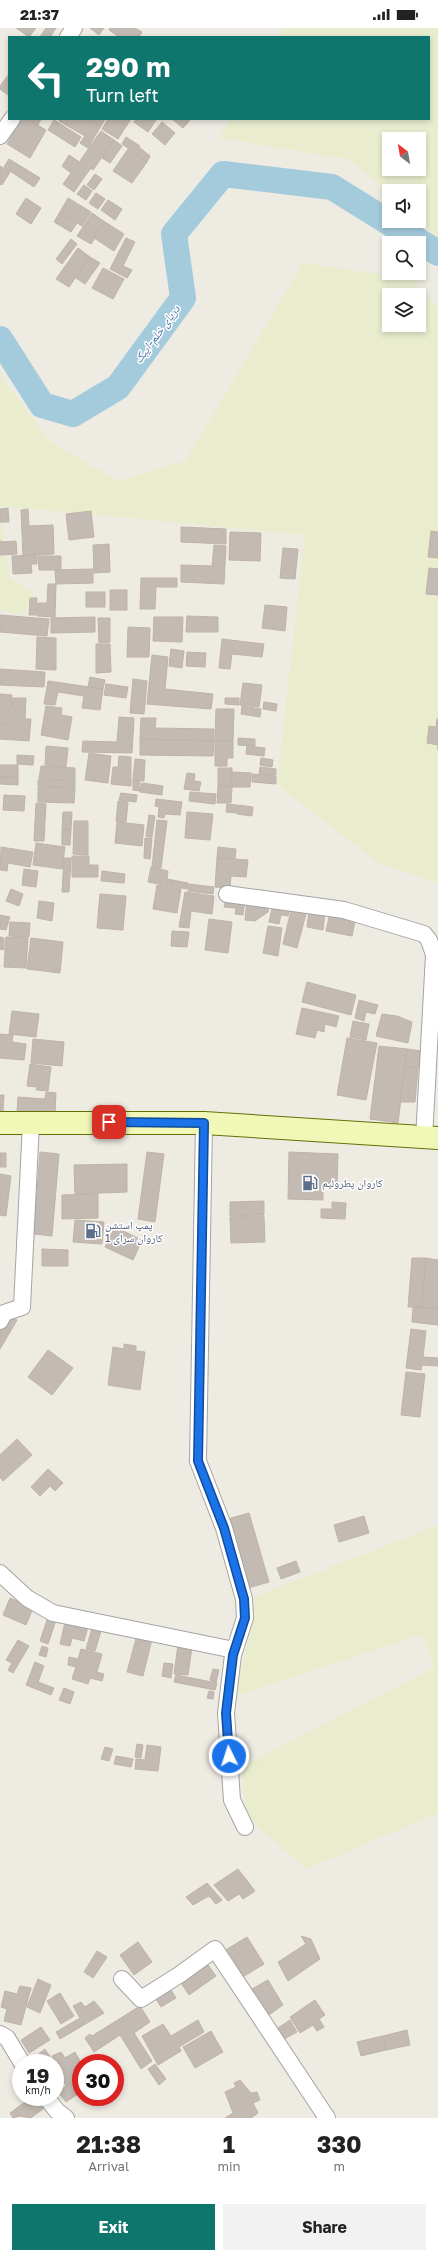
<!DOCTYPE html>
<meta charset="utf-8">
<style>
:root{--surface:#fff;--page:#f2f2f2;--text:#222;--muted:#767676;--accent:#0f766e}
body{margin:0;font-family:"Golos Text","Noto Naskh Arabic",sans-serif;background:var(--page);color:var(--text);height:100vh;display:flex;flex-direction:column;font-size:15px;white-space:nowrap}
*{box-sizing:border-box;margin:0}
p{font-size:13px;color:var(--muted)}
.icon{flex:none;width:22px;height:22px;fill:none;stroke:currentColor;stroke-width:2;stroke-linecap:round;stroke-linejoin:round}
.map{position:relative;height:2090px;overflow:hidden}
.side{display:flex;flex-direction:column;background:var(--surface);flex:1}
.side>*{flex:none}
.hud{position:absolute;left:8px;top:8px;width:422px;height:84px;border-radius:0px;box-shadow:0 2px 6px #0003;background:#0f766e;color:#fff;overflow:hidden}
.needle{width:26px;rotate:329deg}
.fabs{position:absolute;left:382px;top:104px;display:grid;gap:8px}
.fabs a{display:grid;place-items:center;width:44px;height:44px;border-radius:0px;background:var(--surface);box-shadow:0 2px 6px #0003;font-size:20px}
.speed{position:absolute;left:12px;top:2026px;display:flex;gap:8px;font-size:20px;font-weight:700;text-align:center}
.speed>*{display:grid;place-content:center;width:52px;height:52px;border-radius:50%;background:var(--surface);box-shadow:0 2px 6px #0003;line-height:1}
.speed small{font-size:10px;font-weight:400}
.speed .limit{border:6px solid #d22;background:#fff;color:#111}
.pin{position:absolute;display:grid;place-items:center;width:34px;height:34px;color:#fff;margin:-17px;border-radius:8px;box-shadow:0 2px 6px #0006}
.me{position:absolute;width:44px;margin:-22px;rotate:356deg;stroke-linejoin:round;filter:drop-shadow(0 0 3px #0008)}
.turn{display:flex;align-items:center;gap:14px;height:84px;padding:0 12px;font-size:18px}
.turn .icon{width:52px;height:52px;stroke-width:2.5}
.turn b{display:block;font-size:28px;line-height:34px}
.eta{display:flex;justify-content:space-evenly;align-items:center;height:68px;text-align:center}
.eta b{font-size:24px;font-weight:700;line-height:28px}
.button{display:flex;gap:8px;margin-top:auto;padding:8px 12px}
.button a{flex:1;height:46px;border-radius:0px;background:var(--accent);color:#fff;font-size:16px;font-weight:700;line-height:46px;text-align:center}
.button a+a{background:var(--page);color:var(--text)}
.status{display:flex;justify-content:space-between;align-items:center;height:28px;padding:0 20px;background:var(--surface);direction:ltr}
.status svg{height:11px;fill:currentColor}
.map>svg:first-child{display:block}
.farmland{fill:#e9edce;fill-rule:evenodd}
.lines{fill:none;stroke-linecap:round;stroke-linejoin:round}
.river{stroke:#a4cbdc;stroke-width:26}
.building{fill:#c3bab3;stroke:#c0b3a6}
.street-casing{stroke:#a4a4a4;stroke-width:18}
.secondary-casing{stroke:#607206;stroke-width:24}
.street{stroke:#fff;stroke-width:16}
.secondary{stroke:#f1f8b7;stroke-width:22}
.route-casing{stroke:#114b97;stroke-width:10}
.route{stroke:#1a73e8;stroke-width:7}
.labels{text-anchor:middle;stroke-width:3;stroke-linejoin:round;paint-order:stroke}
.service-label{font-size:11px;fill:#4e5e75;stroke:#fff;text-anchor:start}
.water-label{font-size:12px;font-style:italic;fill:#4b75ab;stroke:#fff}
</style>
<div class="status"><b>21:37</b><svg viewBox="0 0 49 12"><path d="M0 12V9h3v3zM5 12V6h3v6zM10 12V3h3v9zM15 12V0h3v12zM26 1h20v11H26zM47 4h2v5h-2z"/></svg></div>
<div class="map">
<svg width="438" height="2090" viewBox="0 0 438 2090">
<rect width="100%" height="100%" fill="#eeebe3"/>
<g class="farmland">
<path d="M283 0H438V210L419 193V163H389V166L350 132 219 110 230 91H429V9H278ZM389 111H419V141H389Z"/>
<path d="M303 235 412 251 438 280V855L376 834 277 756 305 507 0 478V347L50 413 118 453 186 432ZM389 267H419V297H389Z"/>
<path d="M0 481 10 550 33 564 24 587 0 582Z"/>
<path d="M438 1497V1785L307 1841 268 1808 246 1786 241 1739 435 1639 422 1607 234 1669 251 1600 249 1571Z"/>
</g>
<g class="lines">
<path class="river" d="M0 311 42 377 73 386 118 359 183 270 174 206 223 146 332 159 438 225"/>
</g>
<g class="building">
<path d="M16 0H36L29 9Z"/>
<path d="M46 0H56L50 9H40Z"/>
<path d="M90 0H104L99 7Z"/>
<path d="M110 0H135L142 4 139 9H119L109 2Z"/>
<path d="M9 46V66L8 67 0 61V58Z"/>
<path d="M22 91H27L46 102 30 130 7 116Z"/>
<path d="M27 91H41L38 97Z"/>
<path d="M61 91H89L101 98 88 120 80 115 85 108 59 93Z"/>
<path d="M89 91H105L101 98Z"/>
<path d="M108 91H131L118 111 102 101Z"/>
<path d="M136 91H154L156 92 148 104 134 94Z"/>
<path d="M172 91H191L183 100Z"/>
<path d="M54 92 81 109 75 119 48 102Z"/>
<path d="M162 94 175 105 165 117 152 106Z"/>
<path d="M101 103 114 112 93 142 80 133Z"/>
<path d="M126 109 140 118 135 125 122 116Z"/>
<path d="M114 112 122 118 110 135 102 130Z"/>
<path d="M140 120 150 128 147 134 135 126Z"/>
<path d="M128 121 147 134 132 155 113 143Z"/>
<path d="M69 127 90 141 74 164 63 156 71 145 62 138Z"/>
<path d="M9 131 40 150 34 159 4 139Z"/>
<path d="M0 138 10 144 2 157 0 156Z"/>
<path d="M95 146 102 151 94 162 87 157Z"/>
<path d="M84 157 92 163 86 172 77 166Z"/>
<path d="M96 165 105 171 98 181 89 175Z"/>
<path d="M26 170 41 180 31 196 16 186Z"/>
<path d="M68 170 91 184 82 198 60 184Z"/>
<path d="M108 172 122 181 115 192 101 182Z"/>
<path d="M60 184 77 195 71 204 54 194Z"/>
<path d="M92 185 105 194 91 216 77 208Z"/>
<path d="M105 194 124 206 114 223 94 210Z"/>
<path d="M126 210 135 214 123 238 132 242 127 250 110 241Z"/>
<path d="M71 211 77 216 62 236 56 231Z"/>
<path d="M78 220 90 229 69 259 56 251Z"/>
<path d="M90 229 100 235 85 256 76 250Z"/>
<path d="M103 240 124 251 113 271 92 260Z"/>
<path d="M8 480 9 494H0V481Z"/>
<path d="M28 481 29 498 53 497 54 526 23 527 21 482Z"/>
<path d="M91 483 94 509 69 512 66 486Z"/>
<path d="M181 499 226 501V516L181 514Z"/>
<path d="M431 503 438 504V530L428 529Z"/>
<path d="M230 504 261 505 260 533 229 532Z"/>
<path d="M0 512V514L16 513 17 526 0 527Z"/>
<path d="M109 516 110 544 94 545 93 517Z"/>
<path d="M214 517 226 518 224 556 181 554V537L212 538Z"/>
<path d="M283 520 298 521 295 551 280 550Z"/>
<path d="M37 527V536H31L32 545 13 546 12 528Z"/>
<path d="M38 528H61V542H39Z"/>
<path d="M429 540 438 541V567L426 566Z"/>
<path d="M93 541V555L56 556 55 542Z"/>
<path d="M141 550H177V559H156L155 581H140Z"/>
<path d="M48 556H56L55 589 37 588 38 575H47Z"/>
<rect x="110" y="562" width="17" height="20"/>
<rect x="86" y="564" width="19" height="15"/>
<path d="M30 570H37L36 587H29Z"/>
<path d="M265 577 287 579 285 603 262 600Z"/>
<path d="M0 587 49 591 47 608 0 604Z"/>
<path d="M187 588 218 589V604H186Z"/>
<path d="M95 589V604L51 605V590Z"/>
<path d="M154 589H183L182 614 153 613Z"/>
<path d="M98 590H110V614L99 615Z"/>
<path d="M128 599 150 600 149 629H127Z"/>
<path d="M37 609 56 610V642L36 641Z"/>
<path d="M222 611 264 616 262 629 232 626 230 641 219 640Z"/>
<path d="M96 616H110L111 644 96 645Z"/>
<path d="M171 621 184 623 182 640 169 638Z"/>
<path d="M187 624 206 625 205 639 186 638Z"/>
<path d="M152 627 168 629 165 661 213 666 211 681 147 676Z"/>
<path d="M0 641 45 644 44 659 0 657Z"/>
<path d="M90 649 105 652 103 661 88 659Z"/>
<path d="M133 651 147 653 144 686 130 685Z"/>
<path d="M48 653 103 661 100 682 82 680 84 668 58 664 55 677 44 676Z"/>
<path d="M243 655 262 657 259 679 240 677Z"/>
<path d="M106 656 128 659 126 670 104 667Z"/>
<path d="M0 666 12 667 10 696 0 695Z"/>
<path d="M13 670H26L25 691H31L29 713 0 711V696L11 697Z"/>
<path d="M225 670H239V677L225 676Z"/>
<path d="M264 674 277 676 276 683 263 681Z"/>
<path d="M46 678 62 680 61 687 72 689 68 712 41 707Z"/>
<path d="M242 678 261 681 260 689 241 686Z"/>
<path d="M216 681H234L233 713H215Z"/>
<path d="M119 689 134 690 132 725 82 724 83 713 117 714Z"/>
<path d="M141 690H156L155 700 214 701V713L140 711Z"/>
<path d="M437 691H438V722V717L427 715 429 698 436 699Z"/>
<path d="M238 710 255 711V718L238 717Z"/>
<path d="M140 711 214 713 213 728 140 727Z"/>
<path d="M215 713H233V730H227V738H215Z"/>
<path d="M46 718 68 720 66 739 45 737Z"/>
<path d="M247 718 265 720 264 728 246 726Z"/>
<path d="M89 725 111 728 108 755 85 752Z"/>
<path d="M17 727 34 728 33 737 17 736Z"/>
<path d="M119 728 131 729V758L111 756 113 739H118Z"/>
<path d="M261 730 273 732 272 739 260 737Z"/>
<path d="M135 731 145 732 144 753 133 752Z"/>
<rect x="0" y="737" width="18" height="12"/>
<path d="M41 738 75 740V752L39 751Z"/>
<path d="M260 739 276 741V747L259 746Z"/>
<path d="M218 740H232V759L218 758Z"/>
<path d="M232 744 251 745 250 759H232Z"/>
<path d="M187 745 195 746 194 753 201 754 199 763 184 761Z"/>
<path d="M252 746 276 748V756L252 754Z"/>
<path d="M0 749H18V757L0 756Z"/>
<path d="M38 752 75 753V759L38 758Z"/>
<path d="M133 752 140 753V763L133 762Z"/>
<path d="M142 755 163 758 162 767 140 764Z"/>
<path d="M218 758 232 759 231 775H217Z"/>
<path d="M38 759 75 760 74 775 38 774Z"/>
<path d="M190 764 216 766 215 776 189 773Z"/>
<path d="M121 765 137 767 136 774 119 772Z"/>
<path d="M4 767 25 768 24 783 3 782Z"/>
<path d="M156 771 182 774 180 787 165 786 164 790 158 789 159 779 155 778Z"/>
<path d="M118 773 128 774 126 794 116 793Z"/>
<path d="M36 775 46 776 44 813H34Z"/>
<path d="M227 776 237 777 236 785 226 784Z"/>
<path d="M238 777 253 779 252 788 237 786Z"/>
<path d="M63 784H72L71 802 62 801Z"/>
<path d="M187 784 213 786 210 812 185 810Z"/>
<path d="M149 787 155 788 152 809 146 808Z"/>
<path d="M157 792 167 793 161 840 152 839Z"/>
<path d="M74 793H88V827L73 826Z"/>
<path d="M117 794 144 797 142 818 115 815Z"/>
<path d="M62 801 71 802 70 817H62Z"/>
<path d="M145 810H152L150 831 144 830Z"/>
<path d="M36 815 65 819 62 841 33 837Z"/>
<path d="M1 819 33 824 30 839 8 835 7 843 0 842Z"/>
<path d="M218 819 236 821 235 831 217 830Z"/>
<path d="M72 828H89V837H98V849H72Z"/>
<path d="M64 830H71L69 864H62Z"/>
<path d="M217 830 248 832 246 849 231 848 230 860 215 859Z"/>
<path d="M151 839 168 843 167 851 188 855 187 861 148 854Z"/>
<path d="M24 841 38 843 36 859 22 857Z"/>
<path d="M102 843 125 846 124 855 101 853Z"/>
<path d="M189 856 214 859 213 866 188 863Z"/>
<path d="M157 857 181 861 177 885 153 881Z"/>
<path d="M11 861 23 866 19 878 6 873Z"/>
<path d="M185 864 214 868 212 886 191 883 189 900 179 899Z"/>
<path d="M100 866 126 868 123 902 97 900Z"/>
<path d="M226 870 245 872 243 887 235 886 236 880 224 879Z"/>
<path d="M247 872 269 875 268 884 255 893 245 892Z"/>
<path d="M39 873 54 875 52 893 37 890Z"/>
<path d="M273 876 290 879 288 888 281 887 279 896 269 894Z"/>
<path d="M292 878 307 882 297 920 283 916Z"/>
<path d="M309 882 325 884 323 902 307 899Z"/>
<path d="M330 885 356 889 352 908 326 903Z"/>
<path d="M0 887 10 889 6 902 0 901Z"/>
<path d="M209 891 232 894 228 925 205 922Z"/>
<path d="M10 894 30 895 29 909 9 908Z"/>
<path d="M268 898 282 900 278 928 263 925Z"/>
<path d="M172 903 189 904 187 919 171 918Z"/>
<path d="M0 909 4 910V922L0 921Z"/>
<path d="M6 909 28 910 26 940 4 939Z"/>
<path d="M31 910 63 914 60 945 27 941Z"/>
<path d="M307 954 356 967 351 987 302 974Z"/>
<path d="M359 972 378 977 375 986 366 984 364 993 355 990Z"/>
<path d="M302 980 339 988 336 999 325 996 324 1004 317 1002 315 1010 296 1006Z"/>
<path d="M12 983 39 986 36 1009 9 1006Z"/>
<path d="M382 986 397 988 412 994 408 1015 376 1008Z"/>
<path d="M353 993 369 996 366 1012 350 1009Z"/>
<path d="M0 1006 13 1007 12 1014 26 1016 24 1032 0 1030Z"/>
<path d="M347 1010 377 1015 366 1072 337 1067Z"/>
<path d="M33 1011 64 1014 62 1038 31 1035Z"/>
<path d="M379 1018 407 1021 398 1095 370 1091Z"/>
<path d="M407 1021 422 1023 418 1041 405 1037Z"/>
<path d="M30 1036 51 1039 48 1063 36 1062 37 1059 27 1058Z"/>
<path d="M405 1037 418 1041 415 1074H400Z"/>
<path d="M46 1064 56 1065 55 1086 17 1084 18 1069 45 1071Z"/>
<path d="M0 1067H4L3 1083H0Z"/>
<path d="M40 1124 59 1126 52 1208 34 1206Z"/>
<path d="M147 1124 164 1126 155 1194 138 1191Z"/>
<path d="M289 1124 338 1126 337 1156H323V1172L288 1171Z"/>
<rect x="0" y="1125" width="6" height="14"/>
<path d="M127 1136V1164L75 1166 74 1137Z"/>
<path d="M0 1146 11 1148 6 1188 0 1187Z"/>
<path d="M98 1166V1190L62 1191V1167Z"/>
<path d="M264 1173V1187L230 1188V1174Z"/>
<path d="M332 1174 346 1175 345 1191 321 1190V1181H332Z"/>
<path d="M264 1188 265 1214 231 1215 230 1189Z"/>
<path d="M75 1192 104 1194 102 1216 73 1214Z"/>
<path d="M115 1199 142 1212 133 1232 105 1219Z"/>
<path d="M42 1221 68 1222V1238H42Z"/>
<path d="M412 1230H426L422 1279H408Z"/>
<path d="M426 1230 438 1232V1281L422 1279Z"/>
<path d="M413 1279 438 1281V1297L412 1294Z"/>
<path d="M9 1288 17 1292 0 1321V1303Z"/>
<path d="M411 1301 426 1303 423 1329 438 1330V1338L422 1337 421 1342 406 1340Z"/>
<path d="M124 1316 136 1318V1323L145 1324 140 1362 108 1357 113 1319 124 1321Z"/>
<path d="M48 1322 73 1340 52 1367 28 1349Z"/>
<path d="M406 1344 425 1346 420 1389 401 1387Z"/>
<path d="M17 1411 32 1427 3 1453 0 1449V1427Z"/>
<path d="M48 1441 63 1455 55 1463 50 1458 40 1468 31 1459Z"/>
<path d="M249 1485 269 1554 248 1560 228 1491Z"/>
<path d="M364 1488 369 1505 339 1514 334 1497Z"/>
<path d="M296 1533 300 1544 281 1551 277 1540Z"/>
<path d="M10 1570 33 1580 26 1597 3 1587Z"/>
<path d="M48 1589 56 1592 48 1616 40 1613Z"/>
<path d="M65 1594 88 1599 84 1613 72 1610 70 1618 60 1616Z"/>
<path d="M93 1597 102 1600 95 1623 86 1621Z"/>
<path d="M137 1607 152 1611 143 1648 127 1644Z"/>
<path d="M18 1612 29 1618 13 1645 8 1642 12 1635 6 1632Z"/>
<path d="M178 1617 192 1619 188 1647 174 1646Z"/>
<path d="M42 1618 48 1620 46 1629 39 1627Z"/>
<path d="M81 1621 102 1626 97 1644 104 1646 102 1653 90 1650 88 1656 72 1651 76 1639 68 1637 69 1629 78 1631Z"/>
<path d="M35 1634 44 1638 38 1654 54 1660 51 1667 26 1657Z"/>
<path d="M164 1635 173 1636 171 1650 162 1648Z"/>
<path d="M213 1641 219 1642 216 1654 210 1652Z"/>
<path d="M176 1647 217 1655 215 1662 174 1654Z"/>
<path d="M64 1660 74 1664 70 1676 59 1672Z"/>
<path d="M209 1663 214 1664 213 1671 207 1670Z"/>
<path d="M137 1716 143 1717 141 1730 135 1729Z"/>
<path d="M147 1717 161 1719 158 1743 135 1741 136 1731 145 1732Z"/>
<path d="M105 1719 113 1721 109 1733 101 1731Z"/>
<path d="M116 1728 133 1731 131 1739 114 1736Z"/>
<path d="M238 1841 255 1863 243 1871 239 1866 228 1873 214 1857Z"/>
<path d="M207 1855 222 1872 216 1876 209 1868 193 1877 186 1869Z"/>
<path d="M301 1908 311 1911 320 1931 288 1953 278 1934 306 1916Z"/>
<path d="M247 1909 264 1936 241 1950 224 1923Z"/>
<path d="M138 1914 152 1934 134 1947 120 1927Z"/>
<path d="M97 1923 107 1929 93 1950 84 1944Z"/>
<path d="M208 1937 216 1948 189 1967 181 1955Z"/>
<path d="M38 1951 51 1957 40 1985 27 1979Z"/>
<path d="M268 1952 283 1977 266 1989 250 1962Z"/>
<path d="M20 1958 31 1960 21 1997 4 1993 7 1981 1 1979 5 1963 17 1966Z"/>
<path d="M171 1962 176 1970 161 1979 156 1971Z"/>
<path d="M60 1965 74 1988 61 1996 47 1973Z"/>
<path d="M315 1972 325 1987 319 1991 324 1999 317 2003 313 1997 300 2005 290 1989Z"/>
<path d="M94 1973 104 1985 60 2011 56 2004 80 1990 73 1978 81 1974 85 1979Z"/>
<path d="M140 1978 150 1994 134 2005 152 2033 141 2041 120 2007 94 2024 85 2010 90 2006 92 2008Z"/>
<path d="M198 1992 204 2004 179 2019 181 2023 158 2037 142 2008 163 1996 171 2008Z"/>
<path d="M290 1992 297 2004 281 2013 275 2002Z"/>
<path d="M41 1999 50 2012 29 2025 21 2012Z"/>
<path d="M407 2002 410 2017 386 2022 383 2008Z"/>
<path d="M211 2003 223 2024 195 2040 183 2019Z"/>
<path d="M383 2008 386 2022 361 2028 357 2014Z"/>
<path d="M45 2021 54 2035H27Z"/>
<path d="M61 2024 65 2030 75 2024 81 2035V2064L66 2074 58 2064 66 2058 52 2028Z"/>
<path d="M155 2036 166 2051 159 2057 148 2041Z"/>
<path d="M240 2052 251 2065 257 2064 260 2072 253 2075 258 2085 251 2090H225L233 2085 225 2064 236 2059 234 2055Z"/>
<path d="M32 2069H43L48 2077 31 2090 20 2088 13 2090 10 2085Z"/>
</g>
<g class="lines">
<defs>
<g id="street">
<path d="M68 9 74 0"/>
<path d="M0 108 12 91"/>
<path d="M227 866 344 882 424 906 429 912 434 927 424 1111"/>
<path d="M204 1095 198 1433 224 1500 244 1571 245 1590 233 1627 226 1685 232 1772 245 1799"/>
<path d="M0 1293 4 1285 22 1279 31 1095"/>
<path d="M0 1545 27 1570 53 1585 234 1622"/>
<path d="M122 1951 141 1971 179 1947 215 1921 327 2090"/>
<path d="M0 2006 7 2010 22 2035"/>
<path d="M46 2069 57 2083 66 2090"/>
</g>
<path id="secondary" d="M0 1095H204L438 1110"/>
</defs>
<use href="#street" class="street-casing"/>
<use href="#secondary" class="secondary-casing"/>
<use href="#street" class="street"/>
<use href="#secondary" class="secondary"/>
</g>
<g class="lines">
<defs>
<path id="route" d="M109 1094 204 1095 198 1433 224 1500 244 1571 245 1590 233 1627 226 1685 229 1728"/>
</defs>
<use href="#route" class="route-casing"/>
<use href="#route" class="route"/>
</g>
<defs>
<symbol id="fuel-bare" viewBox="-9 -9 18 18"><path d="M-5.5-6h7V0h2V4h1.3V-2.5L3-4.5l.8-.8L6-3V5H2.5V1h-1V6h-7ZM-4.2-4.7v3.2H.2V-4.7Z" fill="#5c6f8a" stroke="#fff" stroke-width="2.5" paint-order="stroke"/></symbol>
</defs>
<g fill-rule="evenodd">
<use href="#fuel-bare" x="299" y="1144" width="22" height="22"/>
<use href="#fuel-bare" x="82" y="1192" width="22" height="22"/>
</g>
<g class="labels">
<g class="service-label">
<text x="322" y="1159">کاروان پطرولیم</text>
<text x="105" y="1201">پمپ استشن<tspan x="105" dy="13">کاروان سرای 1</tspan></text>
</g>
<g class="water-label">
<text transform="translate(157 306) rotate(-54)" y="4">دریای خلم-ایبک</text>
</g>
</g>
</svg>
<div class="fabs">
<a><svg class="needle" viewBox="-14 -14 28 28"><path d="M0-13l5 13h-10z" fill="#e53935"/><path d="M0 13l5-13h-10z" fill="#767676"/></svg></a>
<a><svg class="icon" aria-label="sound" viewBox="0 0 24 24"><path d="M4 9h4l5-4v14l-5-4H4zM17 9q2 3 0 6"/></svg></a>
<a><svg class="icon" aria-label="search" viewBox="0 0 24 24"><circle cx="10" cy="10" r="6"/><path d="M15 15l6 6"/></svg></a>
<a><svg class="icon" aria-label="layers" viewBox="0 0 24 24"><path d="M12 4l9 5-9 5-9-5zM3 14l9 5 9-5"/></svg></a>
</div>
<div class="speed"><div>19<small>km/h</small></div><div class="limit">30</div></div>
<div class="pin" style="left:109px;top:1094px;background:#d93025"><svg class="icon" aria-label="arrive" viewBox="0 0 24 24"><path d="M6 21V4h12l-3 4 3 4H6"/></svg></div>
<svg class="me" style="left:229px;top:1728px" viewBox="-20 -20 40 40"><circle r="17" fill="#1a73e8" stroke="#fff" stroke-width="3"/><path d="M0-11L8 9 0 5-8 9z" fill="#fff"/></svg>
<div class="hud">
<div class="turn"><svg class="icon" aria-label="left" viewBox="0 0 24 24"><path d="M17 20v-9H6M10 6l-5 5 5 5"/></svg><div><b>290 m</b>Turn left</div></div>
</div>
</div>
<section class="side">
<div class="eta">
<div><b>21:38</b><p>Arrival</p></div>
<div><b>1</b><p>min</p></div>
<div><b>330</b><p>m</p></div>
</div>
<div class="button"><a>Exit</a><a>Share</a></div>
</section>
